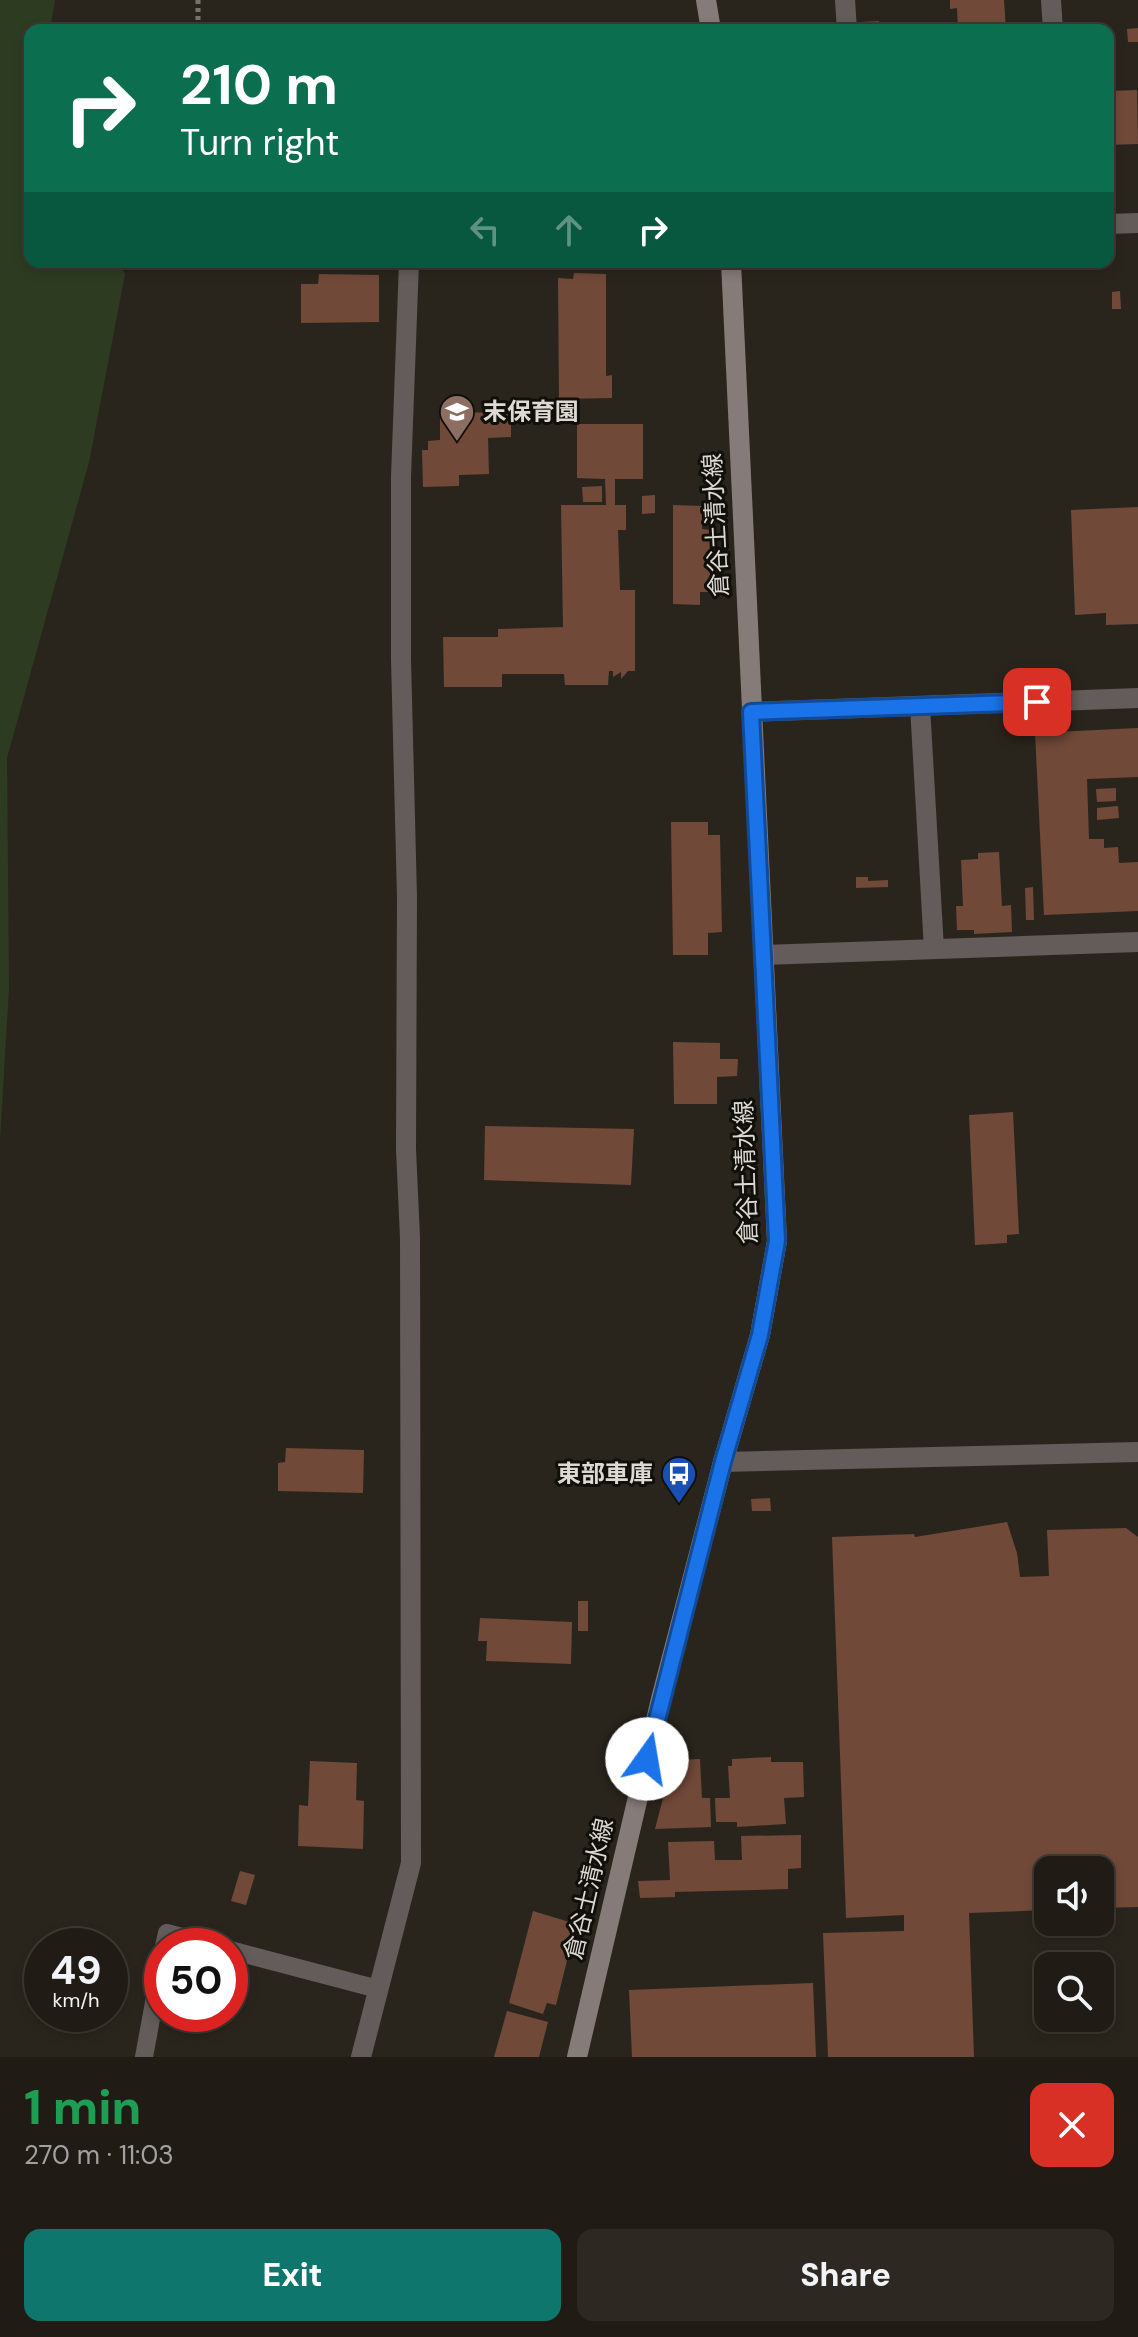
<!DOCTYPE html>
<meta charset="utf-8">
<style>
:root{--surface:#201c15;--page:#2d2922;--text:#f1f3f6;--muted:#a2a1a0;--line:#3d3a34;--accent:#0f766e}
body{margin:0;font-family:"DM Sans","Noto Sans JP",sans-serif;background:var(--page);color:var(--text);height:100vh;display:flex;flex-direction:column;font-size:30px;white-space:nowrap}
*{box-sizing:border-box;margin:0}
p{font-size:26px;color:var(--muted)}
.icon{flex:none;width:44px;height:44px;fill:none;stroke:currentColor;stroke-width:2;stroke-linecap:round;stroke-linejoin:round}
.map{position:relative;height:2057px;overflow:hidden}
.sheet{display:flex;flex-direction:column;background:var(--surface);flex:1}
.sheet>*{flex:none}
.hud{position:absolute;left:24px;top:24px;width:1090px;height:244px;border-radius:16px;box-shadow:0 4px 12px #0003,0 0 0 2px var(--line);background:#0b6e4f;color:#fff;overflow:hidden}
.controls{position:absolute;left:1034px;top:1856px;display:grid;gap:16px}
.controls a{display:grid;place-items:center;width:80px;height:80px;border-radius:16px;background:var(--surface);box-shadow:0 4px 12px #0003,0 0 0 2px var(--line);font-size:40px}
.speed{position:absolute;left:24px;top:1928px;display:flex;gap:16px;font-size:40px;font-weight:700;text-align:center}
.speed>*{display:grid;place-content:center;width:104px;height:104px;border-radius:50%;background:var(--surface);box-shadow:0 4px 12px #0003,0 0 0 2px var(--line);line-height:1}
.speed small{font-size:20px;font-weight:400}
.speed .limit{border:12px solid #d22;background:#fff;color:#111}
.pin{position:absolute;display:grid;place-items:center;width:68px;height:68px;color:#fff;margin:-34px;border-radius:16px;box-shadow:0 4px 12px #0006}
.me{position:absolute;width:88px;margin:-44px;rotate:13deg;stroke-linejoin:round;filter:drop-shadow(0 0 6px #0008)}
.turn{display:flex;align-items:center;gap:28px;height:168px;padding:0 24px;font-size:36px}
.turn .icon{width:104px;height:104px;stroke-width:2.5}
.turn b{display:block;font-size:56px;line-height:68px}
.lanes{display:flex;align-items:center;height:76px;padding:0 24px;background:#0003;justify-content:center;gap:40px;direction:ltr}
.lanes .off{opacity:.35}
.round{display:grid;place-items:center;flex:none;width:84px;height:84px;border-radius:16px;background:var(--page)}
.overview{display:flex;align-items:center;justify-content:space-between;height:136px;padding:0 24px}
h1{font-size:48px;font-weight:800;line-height:60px;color:#1e9e55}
.cta{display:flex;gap:16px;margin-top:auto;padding:16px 24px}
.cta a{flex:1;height:92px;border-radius:16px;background:var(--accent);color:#fff;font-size:32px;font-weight:800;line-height:92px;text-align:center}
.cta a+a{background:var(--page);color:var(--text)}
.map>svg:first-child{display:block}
.green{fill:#2d3c21}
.building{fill:#714939}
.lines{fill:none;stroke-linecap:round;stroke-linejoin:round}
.path{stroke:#78746d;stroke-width:5;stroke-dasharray:4 4;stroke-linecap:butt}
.lane{stroke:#635c5b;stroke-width:18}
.street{stroke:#635c5b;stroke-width:20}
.secondary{stroke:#857b79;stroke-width:20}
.route-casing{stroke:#114b97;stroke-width:20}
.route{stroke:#1a73e8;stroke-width:14}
.labels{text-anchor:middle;stroke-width:6;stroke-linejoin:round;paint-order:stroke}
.poi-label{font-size:24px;font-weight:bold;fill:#dcd9d3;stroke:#110f0a;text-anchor:start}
.street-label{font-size:24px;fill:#dcd9d3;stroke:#110f0a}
</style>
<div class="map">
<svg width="1138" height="2057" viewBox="0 0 1138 2057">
<rect width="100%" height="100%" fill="#2a251c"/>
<path class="green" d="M0 0H55L50 30H30V262H119L125 274 89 462 7 758 9 989 0 1139Z"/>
<g class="building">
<path d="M950 0H1004L1006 30H958L957 8 950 9Z"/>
<path d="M879 21V30H860V22Z"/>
<path d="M1138 28V42H1128L1127 29Z"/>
<path d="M1137 90 1138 144 1108 145V91Z"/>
<path d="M574 273 606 274V376L612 375V398L559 399 558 278 573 279Z"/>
<path d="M319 274 379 275V322L301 323V284H318Z"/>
<path d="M1120 291 1121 309H1112V292Z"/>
<path d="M511 412V437L488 438 489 474 459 475V486L423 487 422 450H428V441L440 440V413Z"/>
<path d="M577 424H643V479H615V505H626V530H618L620 590H635V671H628L621 679V672L613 677V671H609L608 685H565L564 674H502V687H444L443 637H498V629L563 627 561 505H606L605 479 577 478Z"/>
<path d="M602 486V502H583L582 487Z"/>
<path d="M655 495V513L642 514V496Z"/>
<path d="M673 505 703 506 702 529 711 530 710 550H718L717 592H700V605L673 604Z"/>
<path d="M1138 507V624L1106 625V613L1075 615 1071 510Z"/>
<path d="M1138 728V777L1087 779 1089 839H1104V848L1118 847 1119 863 1138 862V911L1044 915 1035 733Z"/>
<path d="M1116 788V801L1097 802 1096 789Z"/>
<path d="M1118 806 1119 818 1097 820V808Z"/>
<path d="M671 822H708V835H720L722 932 708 933V955H673Z"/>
<path d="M999 852 1002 906 1011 905 1012 932 974 934V930H957L956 906H963L961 860 978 859V853Z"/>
<path d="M856 877H868V881L888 880V887L856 888Z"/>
<path d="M1033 887 1034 920H1026L1025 888Z"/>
<path d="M673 1042 720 1043V1059H738L737 1076 717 1077V1104H674Z"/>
<path d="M1013 1112 1019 1234 1007 1235V1243L975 1245 969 1115Z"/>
<path d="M485 1126 634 1129 631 1185 484 1180Z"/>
<path d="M286 1448 364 1450 363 1493 278 1491V1463L285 1462Z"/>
<path d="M770 1498 771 1511H752L751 1499Z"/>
<path d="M1007 1522 1017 1553 1020 1577 1049 1576 1047 1530 1126 1528 1138 1537V1907L1100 1908V1870H1048V1910L969 1913 974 2057H828L823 1933 904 1931V1915L846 1918 832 1537 914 1534 915 1537Z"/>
<rect x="578" y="1601" width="10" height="30"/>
<path d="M480 1618 572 1622 571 1664 486 1661 487 1641H478Z"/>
<path d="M771 1757V1762H803L804 1797 784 1798 786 1824 737 1827V1822H716L715 1798H730L728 1766H732V1759Z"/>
<path d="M700 1759 702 1798H710L711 1827 655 1829 673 1760Z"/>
<path d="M310 1761 357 1763 356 1800 364 1801 363 1849 298 1846 299 1805 308 1806Z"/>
<path d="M801 1835V1868L788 1869V1889L675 1892V1897L640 1898 638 1881 670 1880 668 1842 714 1841 715 1860H742L741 1836Z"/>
<path d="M240 1871 255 1875 246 1905 231 1901Z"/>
<path d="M533 1911 576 1924 556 2005 547 2003 543 2014 509 2003Z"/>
<path d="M813 1983 816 2057H632L629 1990Z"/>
<path d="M507 2011 548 2022 539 2057H494Z"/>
</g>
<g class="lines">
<path class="path" d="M198 0V30"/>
<g class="lane">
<path d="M164 1946 167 1933 216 1946"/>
<path d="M230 1950 378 1989"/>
<path d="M144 2057 162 1959"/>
</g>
<g class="street">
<path d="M845 0 847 30"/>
<path d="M1051 0 1053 30"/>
<path d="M1108 224 1138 223"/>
<path d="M920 706 934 949"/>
<path d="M751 712 1138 698"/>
<path d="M763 955 1138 942"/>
<path d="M723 1462 1138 1452"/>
<path d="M361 2057 411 1863 410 1238 406 1149 407 897 401 659V476L409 262"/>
</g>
<g class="secondary">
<path d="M706 0 711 30"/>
<path d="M577 2057 661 1699 723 1462 760 1335 777 1241 731 262"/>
</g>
</g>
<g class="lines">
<defs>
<path id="route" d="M647 1759 723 1462 760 1335 777 1241 751 712 1037 702"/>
</defs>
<use href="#route" class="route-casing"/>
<use href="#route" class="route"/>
</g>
<defs>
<symbol id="school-pin" viewBox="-11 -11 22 30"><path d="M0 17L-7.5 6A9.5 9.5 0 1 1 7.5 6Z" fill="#8d6e63" stroke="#110f0a"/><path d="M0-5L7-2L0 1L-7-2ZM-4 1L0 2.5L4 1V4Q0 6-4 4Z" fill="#fff"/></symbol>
<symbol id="bus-pin" viewBox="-11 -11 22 30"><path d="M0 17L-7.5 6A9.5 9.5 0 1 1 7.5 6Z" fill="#1a4fb4" stroke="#110f0a"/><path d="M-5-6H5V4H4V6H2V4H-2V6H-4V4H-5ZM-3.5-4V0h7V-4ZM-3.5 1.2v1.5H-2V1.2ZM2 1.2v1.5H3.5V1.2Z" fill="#fff"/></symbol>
</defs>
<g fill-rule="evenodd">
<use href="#school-pin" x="437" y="392" width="40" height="54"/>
<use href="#bus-pin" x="659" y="1454" width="40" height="54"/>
</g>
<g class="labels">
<g class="poi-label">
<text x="483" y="420">末保育園</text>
<text x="653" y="1482" text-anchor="end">東部車庫</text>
</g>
<g class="street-label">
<text transform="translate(716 525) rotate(-93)" y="8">倉谷土清水線</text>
<text transform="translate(746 1172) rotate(-92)" y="8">倉谷土清水線</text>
<text transform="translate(589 1889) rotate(-77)" y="8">倉谷土清水線</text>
</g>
</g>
</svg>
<div class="controls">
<a><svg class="icon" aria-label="sound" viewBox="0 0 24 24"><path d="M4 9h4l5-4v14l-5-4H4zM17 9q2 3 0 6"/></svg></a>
<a><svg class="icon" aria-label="search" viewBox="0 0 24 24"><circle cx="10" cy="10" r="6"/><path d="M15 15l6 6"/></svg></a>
</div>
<div class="speed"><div>49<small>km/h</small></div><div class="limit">50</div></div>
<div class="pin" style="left:1037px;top:702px;background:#d93025"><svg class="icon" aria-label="arrive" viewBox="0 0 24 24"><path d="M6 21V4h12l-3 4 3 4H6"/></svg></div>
<svg class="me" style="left:647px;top:1759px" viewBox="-20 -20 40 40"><circle r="19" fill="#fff"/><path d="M0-13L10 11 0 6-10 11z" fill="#1a73e8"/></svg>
<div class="hud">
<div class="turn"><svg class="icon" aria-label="right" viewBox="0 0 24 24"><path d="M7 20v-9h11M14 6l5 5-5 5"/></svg><div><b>210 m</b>Turn right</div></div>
<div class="lanes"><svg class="icon off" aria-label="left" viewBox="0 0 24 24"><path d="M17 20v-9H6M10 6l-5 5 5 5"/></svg><svg class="icon off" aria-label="ahead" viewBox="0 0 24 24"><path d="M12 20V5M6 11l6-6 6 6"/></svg><svg class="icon" aria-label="right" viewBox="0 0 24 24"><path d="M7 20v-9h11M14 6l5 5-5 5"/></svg></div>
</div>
</div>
<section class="sheet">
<div class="overview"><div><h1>1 min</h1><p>270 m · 11:03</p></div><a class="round" style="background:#d93025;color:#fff"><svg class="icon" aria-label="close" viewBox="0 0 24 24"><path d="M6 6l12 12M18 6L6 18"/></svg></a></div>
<div class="cta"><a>Exit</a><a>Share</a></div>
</section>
